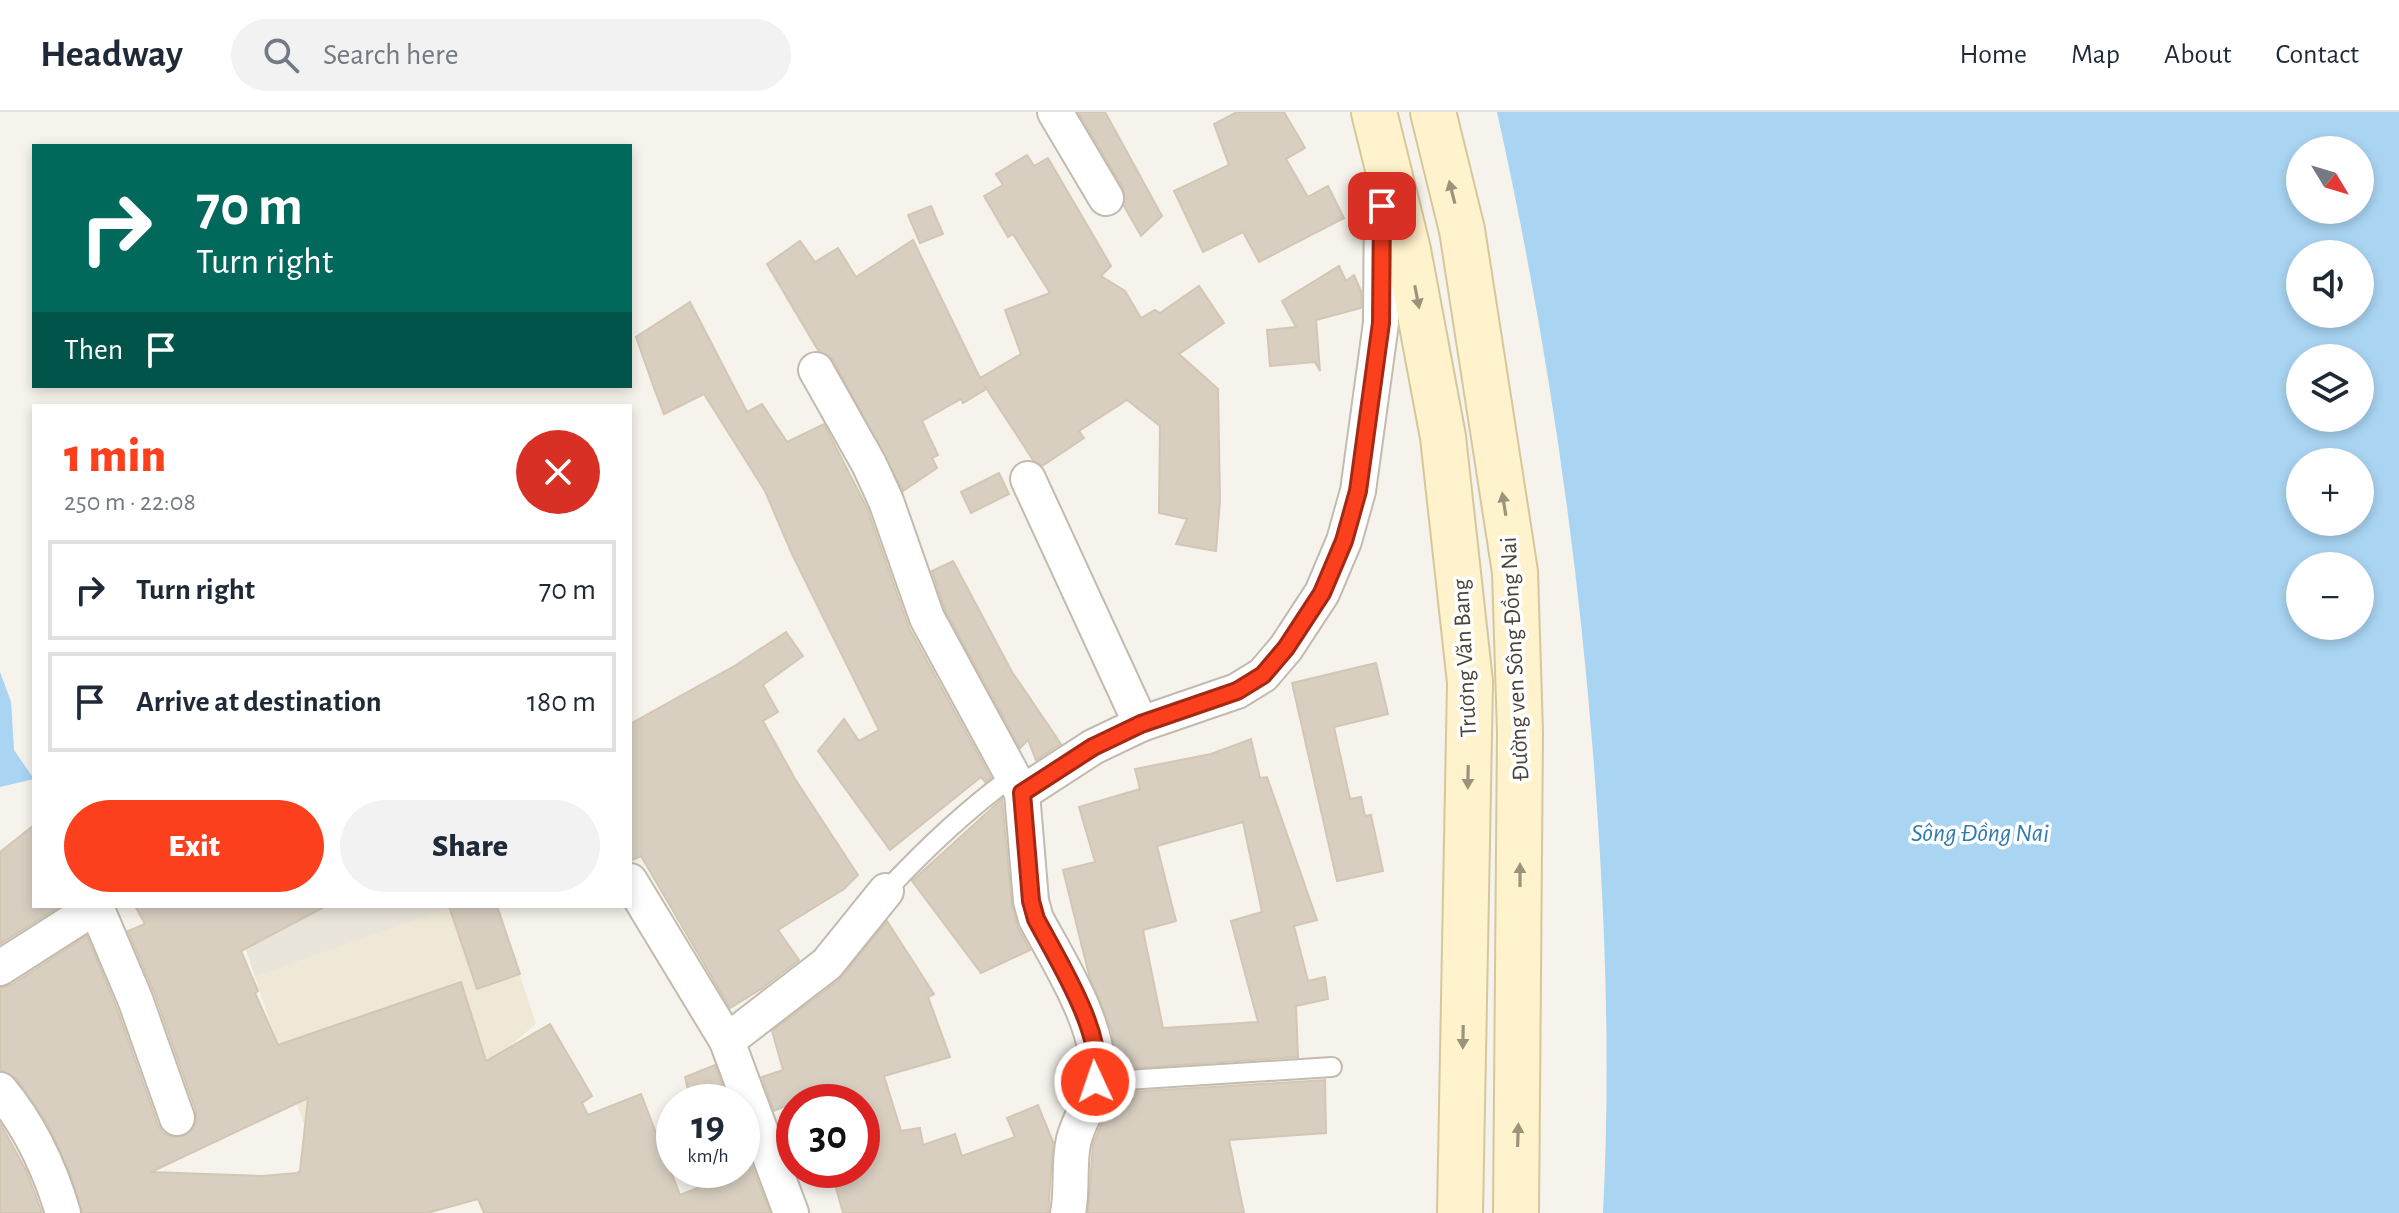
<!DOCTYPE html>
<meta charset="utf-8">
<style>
:root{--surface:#fff;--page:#f2f2f3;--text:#1f2937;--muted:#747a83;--line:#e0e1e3;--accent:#fc3f1d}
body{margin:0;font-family:"Alegreya Sans",sans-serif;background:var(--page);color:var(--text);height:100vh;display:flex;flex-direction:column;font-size:30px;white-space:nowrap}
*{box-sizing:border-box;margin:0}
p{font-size:26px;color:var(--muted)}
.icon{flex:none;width:44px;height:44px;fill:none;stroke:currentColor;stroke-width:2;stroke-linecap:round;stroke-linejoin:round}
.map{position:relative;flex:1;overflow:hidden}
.drawer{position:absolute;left:32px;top:292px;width:600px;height:504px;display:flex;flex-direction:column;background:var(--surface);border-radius:0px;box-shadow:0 4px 12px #0003}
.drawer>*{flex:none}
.guide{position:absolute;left:32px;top:32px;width:600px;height:244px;border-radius:0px;box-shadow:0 4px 12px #0003;background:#00695c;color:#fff;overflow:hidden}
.needle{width:52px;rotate:128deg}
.tools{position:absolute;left:2286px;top:24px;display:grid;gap:16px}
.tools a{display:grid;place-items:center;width:88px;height:88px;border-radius:50%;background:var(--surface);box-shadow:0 4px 12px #0003;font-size:40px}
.speed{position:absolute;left:656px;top:972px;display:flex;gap:16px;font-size:40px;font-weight:700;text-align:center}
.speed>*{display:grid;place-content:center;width:104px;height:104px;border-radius:50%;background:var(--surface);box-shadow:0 4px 12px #0003;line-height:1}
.speed small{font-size:20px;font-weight:400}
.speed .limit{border:12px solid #d22;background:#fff;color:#111}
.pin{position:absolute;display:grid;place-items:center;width:68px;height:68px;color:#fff;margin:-34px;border-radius:16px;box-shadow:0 4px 12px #0006}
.me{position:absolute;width:88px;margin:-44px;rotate:357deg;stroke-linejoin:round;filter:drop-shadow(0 0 6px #0008)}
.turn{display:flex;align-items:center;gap:28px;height:168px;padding:0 32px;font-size:36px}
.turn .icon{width:104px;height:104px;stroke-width:2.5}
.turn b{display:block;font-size:56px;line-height:68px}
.then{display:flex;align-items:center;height:76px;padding:0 32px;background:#0003;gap:16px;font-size:30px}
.round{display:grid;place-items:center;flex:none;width:84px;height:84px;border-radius:42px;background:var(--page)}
.overview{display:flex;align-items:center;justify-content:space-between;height:136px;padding:0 32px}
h1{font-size:48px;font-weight:800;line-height:60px;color:var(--accent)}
.action{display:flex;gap:16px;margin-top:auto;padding:16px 32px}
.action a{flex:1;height:92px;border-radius:48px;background:var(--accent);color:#fff;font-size:32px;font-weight:800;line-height:92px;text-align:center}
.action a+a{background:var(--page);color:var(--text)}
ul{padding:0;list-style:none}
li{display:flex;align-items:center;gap:24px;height:100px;margin:0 16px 12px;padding:0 16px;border:4px solid var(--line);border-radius:0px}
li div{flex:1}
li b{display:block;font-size:30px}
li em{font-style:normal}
header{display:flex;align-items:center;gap:48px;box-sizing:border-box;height:112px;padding:0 40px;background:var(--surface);border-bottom:2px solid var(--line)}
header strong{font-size:38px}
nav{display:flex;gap:44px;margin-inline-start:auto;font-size:28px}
.search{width:560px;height:72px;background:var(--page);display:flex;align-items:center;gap:20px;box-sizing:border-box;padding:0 28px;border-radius:44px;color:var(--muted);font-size:30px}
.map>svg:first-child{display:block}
.residential{fill:#eae5da}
.education{fill:#efe8d6}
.water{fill:#a9d4f2;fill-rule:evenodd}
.building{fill:#d8cfc1;stroke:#d3c7b4;stroke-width:2;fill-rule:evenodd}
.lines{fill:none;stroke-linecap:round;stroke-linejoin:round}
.service-casing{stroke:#c2bbae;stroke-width:22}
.minor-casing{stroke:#c2bbae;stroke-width:38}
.secondary-casing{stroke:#d6c79b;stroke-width:48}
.service{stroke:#fff;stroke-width:18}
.minor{stroke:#fff;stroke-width:34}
.secondary{stroke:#fff3cd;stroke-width:44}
.oneway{fill:#9c937c}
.route-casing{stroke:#a42913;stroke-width:20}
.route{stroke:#fc3f1d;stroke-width:14}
.labels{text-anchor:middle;stroke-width:7;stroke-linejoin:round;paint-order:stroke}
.street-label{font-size:24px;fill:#4b4439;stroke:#fff}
.water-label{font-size:26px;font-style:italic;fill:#2e7ab2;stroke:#fff}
</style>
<header>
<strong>Headway</strong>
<div class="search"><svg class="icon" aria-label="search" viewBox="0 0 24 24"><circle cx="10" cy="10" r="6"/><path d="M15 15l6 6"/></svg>Search here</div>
<nav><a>Home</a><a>Map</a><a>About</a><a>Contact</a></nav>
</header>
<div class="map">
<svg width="2399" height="1101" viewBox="0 0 2399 1101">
<rect width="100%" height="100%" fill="#f6f3ec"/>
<path class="residential" d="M231 794H449L450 796 255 865Z"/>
<path class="education" d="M497 794 536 912 487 953 305 1016 255 865 450 795Z"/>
<g class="water">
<path d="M1497 0H2399V1101H1603C1611 947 1605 794 1593 641 1576 425 1544 211 1497 0ZM2300 38H2360V98H2300ZM2300 142H2360V202H2300ZM2300 246H2360V306H2300ZM2300 350H2360V410H2300ZM2300 454H2360V514H2300Z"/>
<path d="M0 560 11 590 14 638 34 667 0 675Z"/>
</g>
<g class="building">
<path d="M1078 0H1105L1162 104 1141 124 1124 94 1123 76Z"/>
<path d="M1237 0H1284L1305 36 1286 47 1308 85 1328 74 1344 106 1259 150 1243 120 1203 140 1174 79 1229 53 1214 12Z"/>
<path d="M1027 43 1034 54 1048 46 1111 154 1101 164 1125 179 1141 206 1155 198 1160 201 1199 174 1224 211 1179 242 1218 277 1220 388 1216 439 1176 432 1187 407 1159 401 1160 314 1127 288 1079 319 1084 326 1042 354 1033 348 984 273 986 277 963 291 961 287 922 309 938 343 932 346 937 356 903 379 833 248 818 238 767 152 800 129 815 150 838 136 856 165 913 128 980 266 1021 242 1005 198 1050 181 1013 122 1008 125 984 84 1003 73 996 62Z"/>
<path d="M931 94 943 122 920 131 908 103Z"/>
<path d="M1339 154 1346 169 1354 163 1361 179V196L1316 208 1320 259 1315 250 1270 254 1267 218 1296 215 1282 189Z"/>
<path d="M690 190 747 300 762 292 787 330 824 312 867 396 909 516 991 666 985 670 981 665 890 738 818 639 844 607 859 629 879 618 792 442 765 379 704 282 664 302 654 276 636 225Z"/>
<path d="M999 361 1009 382 971 401 961 380Z"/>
<path d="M953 449 1012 560 1061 632 1036 648 1028 628 1020 636 945 498 932 459Z"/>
<path d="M786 520 803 544 763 573 778 600 763 609 795 667 858 763 844 777 778 818 799 848 761 877 730 896 641 744 630 749V612L736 553Z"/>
<path d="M1376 551 1388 602 1334 615 1350 687 1361 685 1365 704 1371 703 1383 759 1337 769 1292 571Z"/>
<path d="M1251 627 1260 666 1267 665 1317 808 1294 814 1308 869 1325 865 1328 887 1296 894 1298 945 1117 957 1112 919 1089 863 1063 758 1095 750 1079 695 1140 677 1135 657 1211 642ZM1243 710 1262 800 1231 809 1258 910 1163 916 1143 818 1176 809 1157 734Z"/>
<path d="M1002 687 1012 794 1018 816 1030 838 981 861 912 769Z"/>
<path d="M34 713V794H60L0 832V740Z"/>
<path d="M135 794H326L241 839 258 879 255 881 278 933 461 870 486 949 550 912 592 984 582 991 588 1003 641 982 680 1083 752 1054 770 1101H484L478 1087 427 1101H82L70 1061 47 1011 16 966 0 958V876L11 873 87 824 116 894 158 1013 163 1021 173 1025 184 1024 196 1010V999L154 880 128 819 145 812ZM308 986 300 1059 297 1061 262 1064 151 1060Z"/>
<path d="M449 794H497L520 862 477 877Z"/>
<path d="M887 809 934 882 928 885 950 945 884 964 901 1019 920 1016 923 1033 955 1022 962 1044 1015 1025 1007 1006 1038 993 1053 1030 1048 1101H843L831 1058H862V990H794L774 999 762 965 783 958 772 919 839 868Z"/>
<path d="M715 953 728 990H691L685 965Z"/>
<path d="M1325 968 1326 1021 1229 1028 1244 1101H1088L1093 1032 1114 981Z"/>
<path d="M0 1011 27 1060 42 1101H0Z"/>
</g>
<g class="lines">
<defs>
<g id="service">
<path d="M886 779C926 736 966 698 1013 664"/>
<path d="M1095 970 1332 955"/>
</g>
<g id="minor">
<path d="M1055 0 1106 86"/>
<path d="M816 258 869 352 886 389 927 506 1022 681"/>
<path d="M1028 367 1141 612"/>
<path d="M630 769 727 929"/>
<path d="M96 795 135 887 177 1006"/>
<path d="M0 856 97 794"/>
<path d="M0 978C30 1014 50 1057 63 1101"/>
<path d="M791 1101 727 929 827 852 886 779"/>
<path d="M1068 1101C1073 1076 1068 1051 1074 1027 1080 1005 1095 985 1097 962 1101 915 1058 848 1036 807L1031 789 1022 681 1093 635 1141 612 1237 579 1263 563 1286 536 1322 481 1344 429 1358 379 1381 211 1382 79"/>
</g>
<g id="secondary">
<path d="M1374 0 1408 138 1443 325 1470 570 1460 1101"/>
<path d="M1433 0 1462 118 1515 460 1520 621 1516 1101"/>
</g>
</defs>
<use href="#service" class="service-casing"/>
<use href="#minor" class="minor-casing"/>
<use href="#secondary" class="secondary-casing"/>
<use href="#service" class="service"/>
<use href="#minor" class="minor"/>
<use href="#secondary" class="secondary"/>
</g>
<defs><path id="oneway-solid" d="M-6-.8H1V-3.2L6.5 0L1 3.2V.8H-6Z" transform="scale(2)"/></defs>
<g class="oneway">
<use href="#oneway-solid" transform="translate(1452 80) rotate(-104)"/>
<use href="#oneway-solid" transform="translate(1417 185) rotate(79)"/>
<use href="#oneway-solid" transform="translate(1504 392) rotate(-99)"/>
<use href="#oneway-solid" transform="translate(1468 665) rotate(91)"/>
<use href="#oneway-solid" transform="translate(1520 763) rotate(-90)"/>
<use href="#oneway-solid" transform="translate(1463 925) rotate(91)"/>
<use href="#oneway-solid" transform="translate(1518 1023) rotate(-88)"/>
</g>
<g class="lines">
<defs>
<path id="route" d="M1095 970C1107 925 1057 847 1036 807L1031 789 1022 681 1093 635 1141 612 1237 579 1263 563 1286 536 1322 481 1344 429 1358 379 1381 211 1382 94"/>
</defs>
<use href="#route" class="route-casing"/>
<use href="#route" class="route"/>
</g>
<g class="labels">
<g class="street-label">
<text transform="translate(1464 546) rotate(-93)" y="8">Trương Văn Bang</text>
<text transform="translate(1514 547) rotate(-93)" y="8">Đường ven Sông Đồng Nai</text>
</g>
<g class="water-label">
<text x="1980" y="729">Sông Đồng Nai</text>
</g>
</g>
</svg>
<div class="tools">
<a><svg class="needle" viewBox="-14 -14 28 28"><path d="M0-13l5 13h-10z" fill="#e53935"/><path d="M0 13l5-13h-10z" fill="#747a83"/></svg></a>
<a><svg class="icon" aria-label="sound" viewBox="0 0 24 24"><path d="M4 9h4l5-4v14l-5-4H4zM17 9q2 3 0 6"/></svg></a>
<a><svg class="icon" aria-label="layers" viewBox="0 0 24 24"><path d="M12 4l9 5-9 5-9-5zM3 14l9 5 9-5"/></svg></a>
<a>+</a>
<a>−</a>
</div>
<div class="speed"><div>19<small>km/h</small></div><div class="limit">30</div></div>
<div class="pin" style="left:1382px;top:94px;background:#d93025"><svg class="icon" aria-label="arrive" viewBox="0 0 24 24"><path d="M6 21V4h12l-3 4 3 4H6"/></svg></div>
<svg class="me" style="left:1095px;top:970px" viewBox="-20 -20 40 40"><circle r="17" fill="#fc3f1d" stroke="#fff" stroke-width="3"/><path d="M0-11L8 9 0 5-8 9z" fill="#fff"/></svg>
<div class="guide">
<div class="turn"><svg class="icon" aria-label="right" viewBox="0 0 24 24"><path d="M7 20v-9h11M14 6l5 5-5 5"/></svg><div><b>70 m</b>Turn right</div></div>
<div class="then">Then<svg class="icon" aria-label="arrive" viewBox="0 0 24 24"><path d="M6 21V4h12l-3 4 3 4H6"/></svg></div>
</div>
<section class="drawer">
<div class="overview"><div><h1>1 min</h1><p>250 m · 22:08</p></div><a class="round" style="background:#d93025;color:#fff"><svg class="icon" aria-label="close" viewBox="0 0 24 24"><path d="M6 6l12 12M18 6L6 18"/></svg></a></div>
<ul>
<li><svg class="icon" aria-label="right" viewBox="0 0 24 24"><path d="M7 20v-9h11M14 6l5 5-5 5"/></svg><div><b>Turn right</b></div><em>70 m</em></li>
<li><svg class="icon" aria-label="arrive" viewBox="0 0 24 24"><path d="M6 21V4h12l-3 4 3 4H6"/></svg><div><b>Arrive at destination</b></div><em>180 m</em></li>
</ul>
<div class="action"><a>Exit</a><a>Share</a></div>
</section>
</div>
